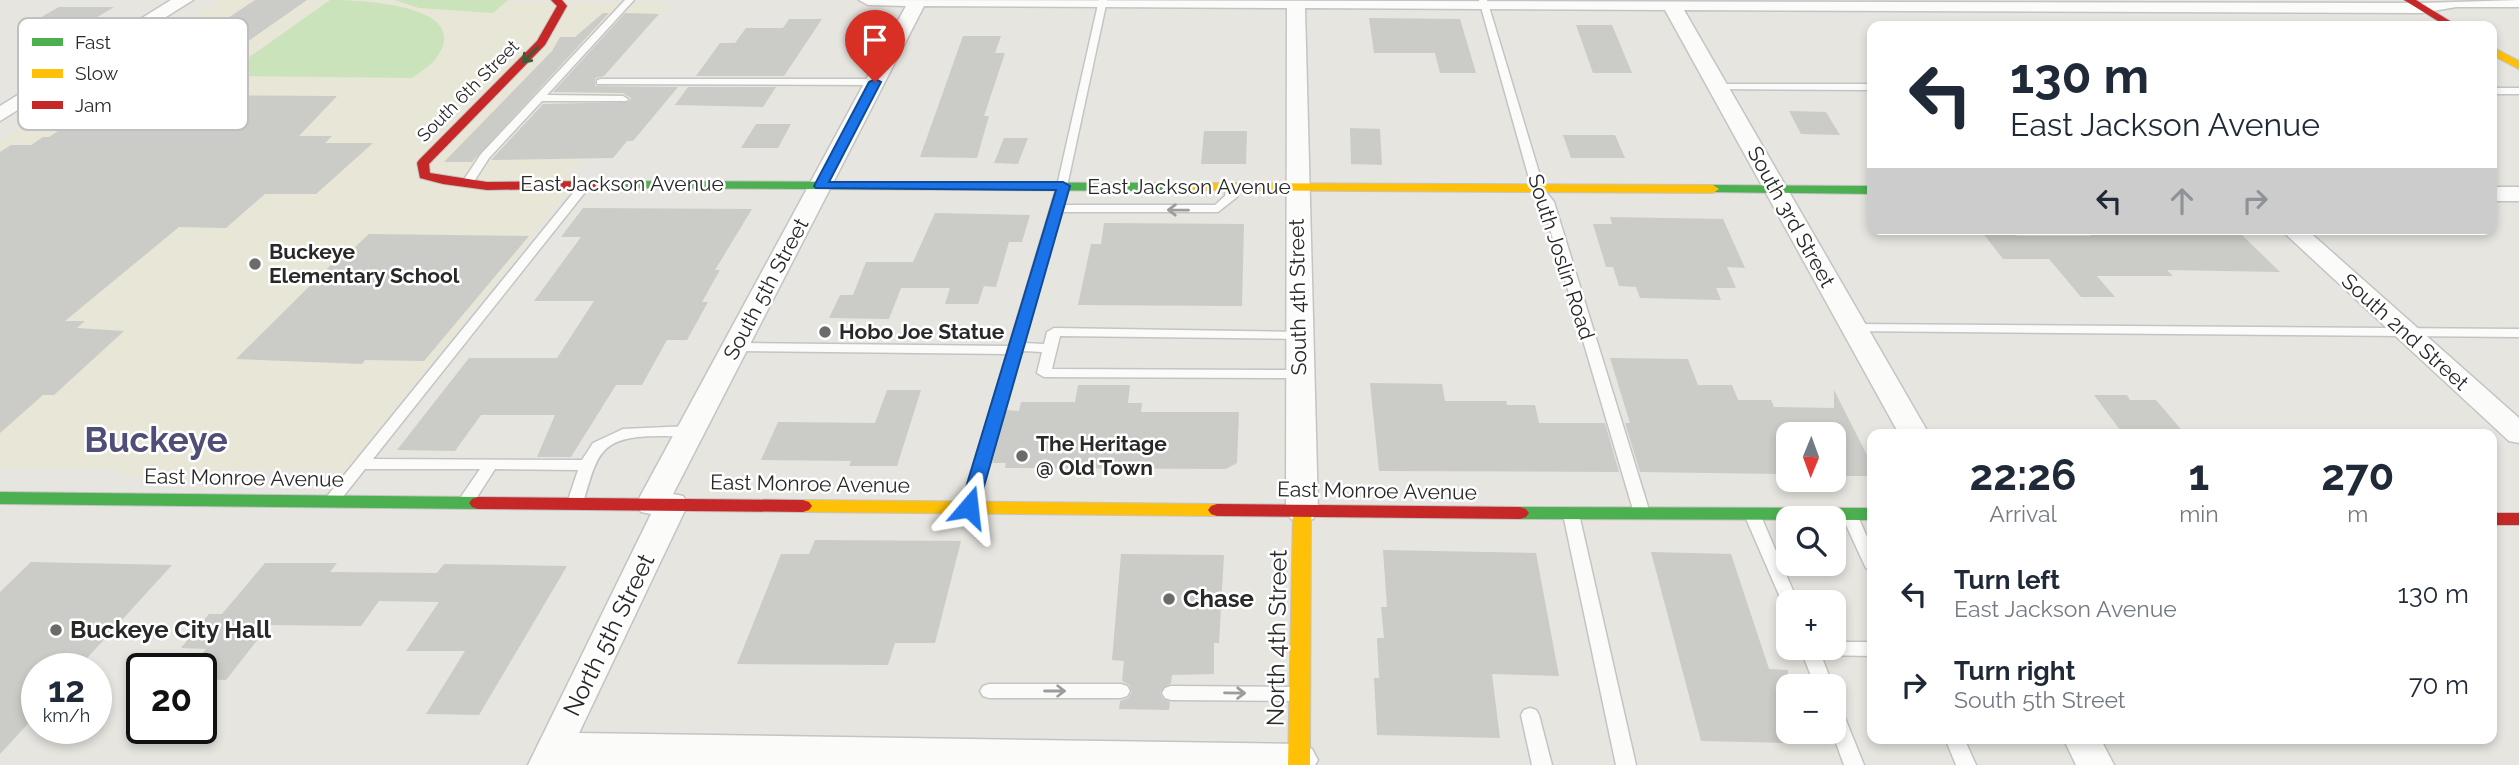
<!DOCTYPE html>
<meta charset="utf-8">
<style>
:root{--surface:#fff;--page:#f2f2f3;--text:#1f2937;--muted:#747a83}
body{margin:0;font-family:Raleway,sans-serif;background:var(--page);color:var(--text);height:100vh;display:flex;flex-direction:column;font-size:26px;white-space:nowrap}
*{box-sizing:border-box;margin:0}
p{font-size:23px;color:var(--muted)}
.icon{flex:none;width:38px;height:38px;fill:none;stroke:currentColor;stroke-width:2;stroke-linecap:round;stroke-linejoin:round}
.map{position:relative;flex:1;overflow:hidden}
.drawer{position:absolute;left:1867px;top:429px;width:630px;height:315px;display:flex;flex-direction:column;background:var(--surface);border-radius:14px;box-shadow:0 4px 10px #0003}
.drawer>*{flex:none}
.guide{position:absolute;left:1867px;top:21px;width:630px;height:214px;border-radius:14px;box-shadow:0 4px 10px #0003;background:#fff;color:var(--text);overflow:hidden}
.needle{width:46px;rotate:181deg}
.fabs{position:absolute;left:1776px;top:422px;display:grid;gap:14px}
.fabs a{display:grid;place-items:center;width:70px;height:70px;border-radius:14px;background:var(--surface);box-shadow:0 4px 10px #0003;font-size:35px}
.speed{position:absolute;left:21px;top:653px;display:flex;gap:14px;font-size:35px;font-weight:700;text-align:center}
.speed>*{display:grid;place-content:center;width:91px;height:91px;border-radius:50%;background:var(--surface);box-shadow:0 4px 10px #0003;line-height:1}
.speed small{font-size:18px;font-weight:400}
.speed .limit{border:4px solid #111;border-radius:10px;background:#fff;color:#111}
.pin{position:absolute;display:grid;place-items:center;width:60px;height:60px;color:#fff;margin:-72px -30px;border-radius:50% 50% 50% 0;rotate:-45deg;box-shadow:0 0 7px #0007}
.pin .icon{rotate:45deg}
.me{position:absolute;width:77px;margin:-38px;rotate:17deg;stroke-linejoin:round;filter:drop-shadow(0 0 5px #0008)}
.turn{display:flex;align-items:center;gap:24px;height:147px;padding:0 28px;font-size:32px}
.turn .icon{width:91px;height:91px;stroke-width:2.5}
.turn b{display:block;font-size:49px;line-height:60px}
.lanes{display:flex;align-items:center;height:66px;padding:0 28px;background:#0003;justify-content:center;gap:35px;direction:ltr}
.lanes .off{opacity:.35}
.eta{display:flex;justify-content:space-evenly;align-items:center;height:119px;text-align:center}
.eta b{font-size:42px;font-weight:700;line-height:49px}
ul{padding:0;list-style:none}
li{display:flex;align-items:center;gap:21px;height:91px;padding:0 28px}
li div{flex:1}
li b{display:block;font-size:26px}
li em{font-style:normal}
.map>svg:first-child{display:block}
.education{fill:#e8e6d6}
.pitch{fill:#cbe3ba}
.building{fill:#cbcbc7}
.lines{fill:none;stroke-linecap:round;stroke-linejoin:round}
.lane-casing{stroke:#c5c4c5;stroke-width:3}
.street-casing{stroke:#c5c4c5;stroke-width:3}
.fast-casing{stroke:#c5c4c5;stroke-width:2}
.slow-casing{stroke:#c5c4c5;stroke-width:2}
.jam-casing{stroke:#c5c4c5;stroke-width:2}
.lane{fill:#fbfbfa;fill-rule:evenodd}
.street{fill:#fbfbfa;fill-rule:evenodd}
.fast{fill:#4caf50;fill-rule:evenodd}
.slow{fill:#ffc107;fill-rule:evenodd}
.jam{fill:#c62828;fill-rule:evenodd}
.oneway{stroke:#375f39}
.oneway2{stroke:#9c9c9c}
.route{fill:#1a73e8;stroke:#114b97;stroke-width:2}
.poi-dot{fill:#6b6b69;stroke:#fff;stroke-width:2.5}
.labels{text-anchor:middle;stroke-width:5;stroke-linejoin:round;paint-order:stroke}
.far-street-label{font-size:18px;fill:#292929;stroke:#fff}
.street-label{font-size:21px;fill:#292929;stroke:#fff}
.poi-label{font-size:21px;font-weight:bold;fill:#292929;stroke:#fff;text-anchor:start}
.near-poi-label{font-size:24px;font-weight:bold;fill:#292929;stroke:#fff;text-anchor:start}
.near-street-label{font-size:24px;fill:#292929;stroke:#fff}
.town-label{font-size:35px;font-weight:bold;fill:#4f4e76;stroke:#fff}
.key{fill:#fff;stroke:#bfbfbf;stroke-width:2}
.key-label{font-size:19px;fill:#292929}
</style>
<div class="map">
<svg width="2519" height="765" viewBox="0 0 2519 765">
<rect width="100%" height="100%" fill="#e6e5e0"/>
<path class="education" d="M219 0 670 3 599 84 643 85 570 174 581 175 346 470H222L193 478H129L117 469H0V140Z"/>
<g class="pitch">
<path d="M330 0C358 0 474 4 437 57 432 65 420 72 412 78L236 76 231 70Z"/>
<path d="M395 0H508L493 13 419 8Z"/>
</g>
<g class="building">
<path d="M255 0H307L171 95 337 96 299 136H332L325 143H373L316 194H265L226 228 179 227 65 321H85L77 328 124 331 54 395H43L0 433V152L11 145H31L43 137H49Z"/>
<path d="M59 7H114L74 31H17Z"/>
<path d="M603 13H609L472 162H444L552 51 560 37H575Z"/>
<path d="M625 13 659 14 604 76 595 78V86L678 87 633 141H627L613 158 491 160 543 104 629 102 631 98 623 93 553 92Z"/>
<path d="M1369 18 1460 19 1476 73H1440L1435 53H1374Z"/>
<path d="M789 19H822L784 76H696L720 43H735L746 28H783Z"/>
<path d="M1576 25H1612L1632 73H1593Z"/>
<path d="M963 36H1001L995 53H1005L984 116H989L977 158 920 157Z"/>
<path d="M688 87H776L763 107 675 105Z"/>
<path d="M1789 111 1826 112 1840 135 1801 134Z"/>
<path d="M756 124H791L778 148H741Z"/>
<path d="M1350 128 1380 129 1382 165 1351 164Z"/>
<path d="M1204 131H1247L1246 164H1201Z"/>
<path d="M1563 135H1615L1625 158H1571Z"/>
<path d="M1004 138H1028L1018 164 994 163Z"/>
<path d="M583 208 752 209 715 270H720L702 302H708L687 340H667L642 385H616L571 457H537L555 415H481L455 451 397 450 469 358H557L594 301H534L581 237H561Z"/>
<path d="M935 213 1030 215 1022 242H1009L996 287 984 286 978 304H945L950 288H901L889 319 829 318 840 295H853L866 262H913Z"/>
<path d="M1610 217 1723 219 1745 268 1727 267 1736 288H1716L1721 300 1640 298 1636 287 1619 286 1613 267H1606L1593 224H1612Z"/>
<path d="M1104 223 1244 224 1242 306 1078 305 1091 244H1101Z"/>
<path d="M1982 232H2014L2017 236H2091L2088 232 2242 235 2280 272 2167 270 2173 276H2097L2115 297H2081L2049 259H2003Z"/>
<path d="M369 234 529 236 424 361 365 360 362 364 236 359 346 250H352Z"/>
<path d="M1610 358 1688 359 1698 385H1732L1738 400H1771L1774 407 1834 408V390L1872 465V476H1834V434H1788V474L1640 472 1625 423H1630Z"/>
<path d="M1370 383 1442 384 1445 401H1506L1507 405H1535L1539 423H1605L1619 472 1379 471Z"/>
<path d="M1078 385H1130L1128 403H1142L1141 412H1239L1237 463 1226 469 1005 468 1006 463H992L1007 410 1019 411 1021 402H1075Z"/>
<path d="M887 390H921L897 466H849L851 461 761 460 778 422 875 423Z"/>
<path d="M2094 395H2127L2130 400H2156L2185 434H2123Z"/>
<path d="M815 540 961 541 935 643H895L888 665 737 664 781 554H809Z"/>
<path d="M1383 550 1536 553 1559 676 1492 674 1500 738 1377 735 1374 678H1379L1377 638H1384L1381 607H1387Z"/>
<path d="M1651 552 1731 554 1769 669 1788 670V743L1701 741Z"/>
<path d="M1121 554 1224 555 1219 643H1214V674L1172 675 1171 683 1160 692 1163 699 1170 702 1169 710 1119 709 1120 701 1128 698 1132 692 1129 685 1122 681 1124 661 1112 660Z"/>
<path d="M31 562 172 565 78 668H37V714L0 754V592Z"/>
<path d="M265 563H337L330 572 437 573 444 564 567 566 479 715 426 714 465 651H406L439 602 379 601 361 626 269 625 226 680 201 679V655L206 649 181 648 209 614H222Z"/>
</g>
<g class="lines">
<defs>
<g id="lane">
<path d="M625 0H634L547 95 623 96 628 99 627 101H542L489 158 471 186H463L461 184 481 154Z"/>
<path d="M1099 0H1107L1063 205H1215L1225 196 1226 187 1232 184 1238 187 1237 197 1218 212H1061L1024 343 1044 344 1047 332 1054 328 1299 332 1306 336 1304 339 1060 336 1052 369 1299 370 1306 374 1299 378 1044 377 1037 373 1042 352 1024 351 1021 353 977 507 975 511H963L961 507 1007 354 735 351 728 347 735 343 1009 346 1057 186Z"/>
<path d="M1479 0H1487L1544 189 1554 202 1650 513 1648 517H1636L1634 513 1542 202 1532 189Z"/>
<path d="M601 79H875L880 82 875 85 597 84V80Z"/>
<path d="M1719 84H1872V90L1715 89V85Z"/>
<rect x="2492" y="88" width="27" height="6"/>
<path d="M586 181 592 184 590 186 373 459 582 460 593 443 623 429 690 426 697 431 695 434C683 437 670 436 657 436 599 437 598 453 583 503L581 507H569L567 503 578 470 495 469 472 505H460L458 501 480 469H365L338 503H328L325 499 328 495 582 182Z"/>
<path d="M1854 324 2519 329V337L1849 331 1847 328Z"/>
<path d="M1571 509 1577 510 1579 514 1636 765H1616L1563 514 1565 510Z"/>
<path d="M1752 509 1758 510 1760 514 1798 602H1788V608L1784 606 1782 602 1744 514 1746 510Z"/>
<path d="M1849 509 1855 510 1872 548V570L1866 568 1864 564 1841 514 1843 510Z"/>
<path d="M1834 642H1872V656L1821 655 1833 686H1815L1800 648H1834Z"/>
<path d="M989 684H1121L1127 686 1130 691 1127 696 1121 698H989L983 696 980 691 983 686Z"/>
<path d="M1171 686 1292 687 1298 689 1301 694 1298 699 1292 701 1171 700 1165 698 1162 693 1165 688Z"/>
<path d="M1834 706 1840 708 1843 713 1864 765H1844L1832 732H1834Z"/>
<path d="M1530 708 1536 710 1539 715 1552 765H1532L1521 715 1524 710Z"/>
<path d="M1945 738H1964L1976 765H1956Z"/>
</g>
<g id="street">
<path d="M171 0H193L0 121V106Z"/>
<path d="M859 0 2422 3 2519 0V7H2456L2422 13 1684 10 1929 434H1899L1665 10 1305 8 1318 511 1313 519 1302 522 1291 519 1286 511 1287 8 924 6 673 494 683 496 688 504 579 733 1299 744 1312 749 1318 760 1315 765H528L651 514 641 512 636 504 906 6 868 5Z"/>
<rect x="2492" y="187" width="27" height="14"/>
<path d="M2280 229H2306L2519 418V443L2509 441Z"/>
<path d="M2063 738H2100L2114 765H2076Z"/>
</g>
<g id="fast">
<path d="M602 181 1180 183 1186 187 1180 191 597 188V182Z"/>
<path d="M1713 185 1872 186V194L1708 192 1707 189Z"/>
<path d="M0 492 478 497 484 499 487 503 484 507 478 509 0 504Z"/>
<path d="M1520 507 1872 508V520L1520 519 1514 517 1511 513 1514 509Z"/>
</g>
<g id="slow">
<path d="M2492 47 2519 61V69L2492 55Z"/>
<path d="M1180 183 1713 185 1719 189 1713 193 1175 190 1174 187Z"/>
<path d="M803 500 1217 504 1223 506 1226 510 1223 514 1217 516 803 512 797 510 794 506 797 502Z"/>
<path d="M1302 505 1308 507 1311 511 1310 765H1288L1293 511 1296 507Z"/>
</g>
<g id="jam">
<path d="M551 0H562L567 6 545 45 429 164 430 173 487 182 602 181 607 182V188L487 190 443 184 420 178 417 163 419 160 537 41 557 6Z"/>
<path d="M2404 0H2416L2458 26H2446Z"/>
<path d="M478 497 803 500 809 502 812 506 809 510 803 512 478 509 472 507 469 503 472 499Z"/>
<path d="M1217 504 1520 507 1526 509 1529 513 1526 517 1520 519 1217 516 1211 514 1208 510 1211 506Z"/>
<rect x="2492" y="513" width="27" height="12"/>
</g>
</defs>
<use href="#lane" class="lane-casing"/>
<use href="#street" class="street-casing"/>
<use href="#fast" class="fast-casing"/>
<use href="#slow" class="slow-casing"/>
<use href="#jam" class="jam-casing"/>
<use href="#lane" class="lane"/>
<use href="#street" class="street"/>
<use href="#fast" class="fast"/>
<use href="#slow" class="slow"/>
<use href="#jam" class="jam"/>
</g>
<defs><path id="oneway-shaft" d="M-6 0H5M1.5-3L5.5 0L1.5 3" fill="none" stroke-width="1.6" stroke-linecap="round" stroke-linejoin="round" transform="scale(1.75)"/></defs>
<use class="oneway" href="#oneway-shaft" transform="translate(530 55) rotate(135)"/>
<g class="oneway2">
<use href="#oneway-shaft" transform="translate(1178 210) rotate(-179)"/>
<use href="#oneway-shaft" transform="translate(1055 691)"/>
<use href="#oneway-shaft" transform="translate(1235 693) rotate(1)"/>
</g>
<path class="route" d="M875 79 881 82 829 182H1063L1070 186 978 507 969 513 960 507 1056 190 816 188 814 186 869 82Z"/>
<g class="poi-dot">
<circle cx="255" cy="264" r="7"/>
<circle cx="825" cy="332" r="7"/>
<circle cx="1022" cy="456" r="7"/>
<circle cx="1169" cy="599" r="7"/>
<circle cx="56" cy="630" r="7"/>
</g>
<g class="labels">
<g class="far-street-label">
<text transform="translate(468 91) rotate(-45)" y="6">South 6th Street</text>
</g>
<g class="street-label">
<text x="622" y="191">East Jackson Avenue</text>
<text x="1189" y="194">East Jackson Avenue</text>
<text transform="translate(1791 217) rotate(61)" y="7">South 3rd Street</text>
<text transform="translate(1561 257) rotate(72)" y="7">South Joslin Road</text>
<text transform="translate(766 289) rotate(-62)" y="7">South 5th Street</text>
<text transform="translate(1298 297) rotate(-91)" y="7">South 4th Street</text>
<text transform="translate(2405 332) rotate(42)" y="7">South 2nd Street</text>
<text transform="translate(244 478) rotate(1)" y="7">East Monroe Avenue</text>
<text transform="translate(810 484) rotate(1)" y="7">East Monroe Avenue</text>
<text transform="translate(1377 491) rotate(1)" y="7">East Monroe Avenue</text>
</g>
<g class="poi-label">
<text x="269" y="259">Buckeye<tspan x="269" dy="24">Elementary School</tspan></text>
<text x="839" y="339">Hobo Joe Statue</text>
<text x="1036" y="451">The Heritage<tspan x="1036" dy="24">@ Old Town</tspan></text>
</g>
<g class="near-poi-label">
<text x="1183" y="607">Chase</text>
<text x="70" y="638">Buckeye City Hall</text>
</g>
<g class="near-street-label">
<text transform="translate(609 635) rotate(-64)" y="8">North 5th Street</text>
<text transform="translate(1277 638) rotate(-89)" y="8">North 4th Street</text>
</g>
<g class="town-label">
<text x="156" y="452">Buckeye</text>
</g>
</g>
<rect x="18" y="18" width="230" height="112" rx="10" class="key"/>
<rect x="32" y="38" width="31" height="8" fill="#4caf50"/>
<rect x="32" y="69" width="31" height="9" fill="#ffc107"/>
<rect x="32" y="101" width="31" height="8" fill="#c62828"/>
<g class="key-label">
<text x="75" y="49">Fast</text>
<text x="75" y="80">Slow</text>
<text x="75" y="112">Jam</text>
</g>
</svg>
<div class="fabs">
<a><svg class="needle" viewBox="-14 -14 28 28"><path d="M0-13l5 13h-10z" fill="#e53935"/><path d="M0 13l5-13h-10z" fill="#747a83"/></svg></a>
<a><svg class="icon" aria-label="search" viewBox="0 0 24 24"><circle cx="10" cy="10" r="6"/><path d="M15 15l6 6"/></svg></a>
<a>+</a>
<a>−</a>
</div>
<div class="speed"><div>12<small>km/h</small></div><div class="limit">20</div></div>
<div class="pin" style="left:875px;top:82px;background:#d93025"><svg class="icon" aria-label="arrive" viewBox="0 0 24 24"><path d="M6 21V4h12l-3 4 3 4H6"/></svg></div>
<svg class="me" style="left:969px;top:507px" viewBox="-20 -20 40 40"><path d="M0-17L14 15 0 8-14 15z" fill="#1a73e8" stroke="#fff" stroke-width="4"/></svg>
<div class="guide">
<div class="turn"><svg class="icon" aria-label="left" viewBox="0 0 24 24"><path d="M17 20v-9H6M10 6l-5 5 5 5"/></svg><div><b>130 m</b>East Jackson Avenue</div></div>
<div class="lanes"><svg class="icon" aria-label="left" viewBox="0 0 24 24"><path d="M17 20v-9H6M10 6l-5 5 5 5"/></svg><svg class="icon off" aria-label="ahead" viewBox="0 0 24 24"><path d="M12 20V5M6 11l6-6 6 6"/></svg><svg class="icon off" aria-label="right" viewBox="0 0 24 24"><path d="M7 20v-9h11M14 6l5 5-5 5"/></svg></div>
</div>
<section class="drawer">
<div class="eta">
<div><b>22:26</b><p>Arrival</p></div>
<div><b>1</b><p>min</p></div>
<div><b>270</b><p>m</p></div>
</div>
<ul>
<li><svg class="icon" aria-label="left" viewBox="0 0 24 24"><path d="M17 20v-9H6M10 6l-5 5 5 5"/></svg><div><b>Turn left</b><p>East Jackson Avenue</p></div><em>130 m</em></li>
<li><svg class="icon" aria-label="right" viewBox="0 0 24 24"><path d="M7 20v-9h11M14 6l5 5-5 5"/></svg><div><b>Turn right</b><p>South 5th Street</p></div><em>70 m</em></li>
</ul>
</section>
</div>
